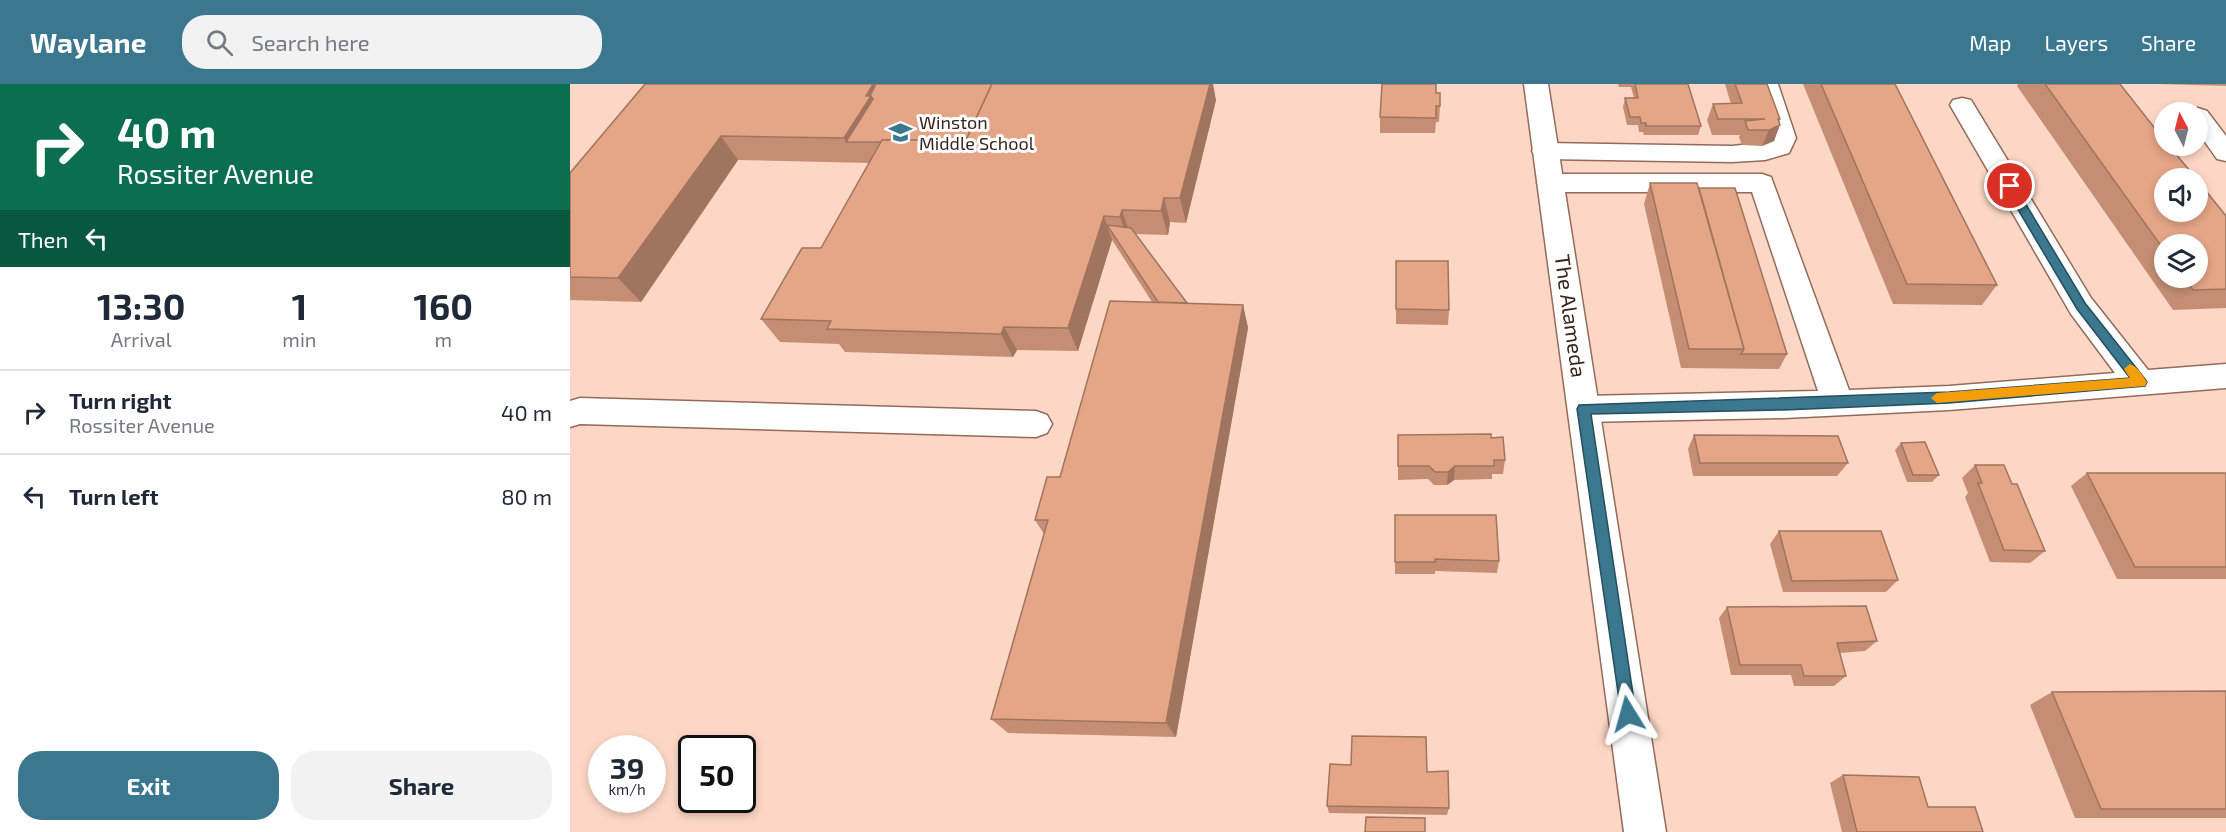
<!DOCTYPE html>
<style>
:root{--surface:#fff;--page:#f2f2f3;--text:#1f2937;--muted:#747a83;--line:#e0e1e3;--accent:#3b788f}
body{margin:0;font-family:"Exo 2",sans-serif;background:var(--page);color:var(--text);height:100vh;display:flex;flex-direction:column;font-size:22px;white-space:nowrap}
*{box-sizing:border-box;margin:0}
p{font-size:20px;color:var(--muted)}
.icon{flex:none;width:33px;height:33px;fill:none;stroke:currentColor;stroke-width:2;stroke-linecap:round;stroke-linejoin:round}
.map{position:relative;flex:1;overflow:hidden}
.drawer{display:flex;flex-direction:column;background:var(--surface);width:570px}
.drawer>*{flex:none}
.top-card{background:#0b6e4f;color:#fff;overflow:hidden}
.needle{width:39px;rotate:353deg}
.fabs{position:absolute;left:1584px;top:18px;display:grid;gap:12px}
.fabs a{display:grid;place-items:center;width:54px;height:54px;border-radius:50%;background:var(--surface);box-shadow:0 3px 9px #0003;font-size:30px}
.speed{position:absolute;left:18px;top:651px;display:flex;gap:12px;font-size:30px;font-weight:700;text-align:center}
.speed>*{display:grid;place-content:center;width:78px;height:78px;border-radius:50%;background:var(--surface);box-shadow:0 3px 9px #0003;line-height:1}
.speed small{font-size:15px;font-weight:400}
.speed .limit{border:3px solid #111;border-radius:9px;background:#fff;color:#111}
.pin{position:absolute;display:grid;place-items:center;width:51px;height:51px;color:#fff;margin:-26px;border:3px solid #fff;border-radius:50%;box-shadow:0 2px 6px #0007}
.me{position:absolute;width:66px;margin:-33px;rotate:352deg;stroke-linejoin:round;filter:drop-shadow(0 0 4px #0008)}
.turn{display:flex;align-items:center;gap:21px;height:126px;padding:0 18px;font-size:27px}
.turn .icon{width:78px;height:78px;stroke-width:2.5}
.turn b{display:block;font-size:42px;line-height:51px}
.then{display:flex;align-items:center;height:57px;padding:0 18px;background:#0003;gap:12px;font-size:22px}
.eta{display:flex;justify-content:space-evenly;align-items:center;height:102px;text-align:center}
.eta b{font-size:36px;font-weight:700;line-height:42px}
.cta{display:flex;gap:12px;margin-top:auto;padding:12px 18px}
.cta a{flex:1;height:69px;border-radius:24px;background:var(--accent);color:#fff;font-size:24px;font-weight:700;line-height:69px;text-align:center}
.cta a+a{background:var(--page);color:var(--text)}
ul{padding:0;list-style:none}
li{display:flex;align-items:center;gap:18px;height:84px;padding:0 18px;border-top:2px solid var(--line)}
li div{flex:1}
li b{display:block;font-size:22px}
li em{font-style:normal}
header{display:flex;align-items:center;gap:36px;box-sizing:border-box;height:84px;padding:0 30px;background:var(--accent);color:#fff}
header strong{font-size:28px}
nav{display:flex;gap:33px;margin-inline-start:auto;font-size:21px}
.search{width:420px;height:54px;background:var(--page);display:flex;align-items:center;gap:15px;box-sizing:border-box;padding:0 21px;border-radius:24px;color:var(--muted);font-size:22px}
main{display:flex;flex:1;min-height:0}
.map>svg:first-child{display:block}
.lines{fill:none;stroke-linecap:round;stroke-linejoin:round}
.minor-casing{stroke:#946b58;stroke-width:3}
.major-casing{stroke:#946b58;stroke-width:3}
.minor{fill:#fff;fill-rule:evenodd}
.major{fill:#fff;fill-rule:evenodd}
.wall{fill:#c58e74;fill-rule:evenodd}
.shaded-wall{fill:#a0745e}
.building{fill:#e5a587;stroke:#a0745e;stroke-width:1.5}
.route{fill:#3b788f;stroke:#264e5d;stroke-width:1.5}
.slow{fill:#f59e0b}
.labels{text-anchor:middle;stroke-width:6;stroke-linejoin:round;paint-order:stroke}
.far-poi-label{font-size:18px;fill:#37251d;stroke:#fff;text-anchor:start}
.street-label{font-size:21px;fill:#37251d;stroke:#fff}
</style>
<header>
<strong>Waylane</strong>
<div class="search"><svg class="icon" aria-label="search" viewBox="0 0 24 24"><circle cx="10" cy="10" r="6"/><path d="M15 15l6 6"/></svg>Search here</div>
<nav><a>Map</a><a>Layers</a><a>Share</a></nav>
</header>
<main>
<section class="drawer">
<div class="top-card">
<div class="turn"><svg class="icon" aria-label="right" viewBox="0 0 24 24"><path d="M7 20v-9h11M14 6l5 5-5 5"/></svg><div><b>40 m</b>Rossiter Avenue</div></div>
<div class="then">Then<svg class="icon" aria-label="left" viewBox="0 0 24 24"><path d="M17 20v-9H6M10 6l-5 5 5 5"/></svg></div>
</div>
<div class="eta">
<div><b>13:30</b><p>Arrival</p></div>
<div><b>1</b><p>min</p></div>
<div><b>160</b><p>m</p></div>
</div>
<ul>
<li><svg class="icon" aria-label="right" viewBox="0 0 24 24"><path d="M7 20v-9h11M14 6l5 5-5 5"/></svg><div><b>Turn right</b><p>Rossiter Avenue</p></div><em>40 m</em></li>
<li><svg class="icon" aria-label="left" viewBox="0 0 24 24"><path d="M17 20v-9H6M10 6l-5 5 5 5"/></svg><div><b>Turn left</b></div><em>80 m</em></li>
</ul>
<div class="cta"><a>Exit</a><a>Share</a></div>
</section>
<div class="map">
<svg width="1656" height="748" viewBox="0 0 1656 748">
<rect width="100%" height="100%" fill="#fdd7c6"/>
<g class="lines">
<defs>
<g id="minor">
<path d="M1184 0H1208L1226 54 1219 69 1195 76 1162 78 975 75 966 73 962 67 966 61 975 59 1162 62 1199 58 1200 54Z"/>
<path d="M1392 14 1401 16 1404 21 1521 214 1578 286 1656 280V304L1379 326 1214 334 1014 338 1003 334 998 325 1003 316 1014 312 1248 307 1182 108H980L971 105 967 99 971 93 980 90H1192L1201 93 1279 306 1379 302 1545 289 1501 230 1380 21 1383 16Z"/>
<path d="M1628 24 1637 27 1656 52V77L1647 75 1628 48V28H1618Z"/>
<path d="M10 314 466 327 477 331 482 340 477 349 466 353 10 340 0 343V317Z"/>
</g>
<path id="major" d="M954 0H978L1096 748H1054Z"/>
</defs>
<use href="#minor" class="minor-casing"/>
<use href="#major" class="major-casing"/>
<use href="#minor" class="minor"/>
<use href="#major" class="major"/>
</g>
<g class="wall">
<path d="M75 0 646 16 616 139 600 138 598 151 566 150 617 219 673 221 678 244 606 653 438 649 421 635 474 450 465 436 490 393 582 218 542 156 508 267 447 266 443 273 275 268 269 260 210 258 191 235 251 164 299 79 168 76 71 218 0 216V89Z"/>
<path d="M1048 0H1118L1131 42 1128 51H1074L1073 48H1069L1068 41H1057L1053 23 1055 14H1064L1061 3H1049Z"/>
<path d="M1155 0H1197L1210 35 1204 57 1192 62 1172 61 1169 53 1170 51H1142L1137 36 1143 20H1161Z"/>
<path d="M1233 0H1325L1427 201 1412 221 1323 220Z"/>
<path d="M1438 0H1550L1656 132V224L1603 226 1447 2 1448 0ZM1594 160 1628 194H1594Z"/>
<path d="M1588 0H1656V2Z"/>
<path d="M866 9 870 22 869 38H866L865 49H810V33Z"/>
<path d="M1080 99 1129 104 1217 270 1209 285 1111 284 1074 120Z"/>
<path d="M826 177 879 226 878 241 826 240Z"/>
<path d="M828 351 921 354 935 376 933 390H922V395L884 396 877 401H864L858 395 828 396Z"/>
<path d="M1124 351 1278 379 1267 392H1123L1118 365Z"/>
<path d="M1331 359 1369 391 1362 398H1337L1325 366Z"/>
<path d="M1405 381 1442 400 1475 467 1460 479 1420 478 1395 413 1398 409 1392 394Z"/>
<path d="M1517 389H1656V495H1547L1501 402Z"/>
<path d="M825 431 929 477 927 489 865 487V490H825Z"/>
<path d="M1209 447 1328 496 1316 508H1213L1200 460Z"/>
<path d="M1157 523 1307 557 1295 567 1270 569 1276 592 1264 602H1224L1221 591H1161L1149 534Z"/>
<path d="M1656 607V734H1505L1460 621 1482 608Z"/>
<path d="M857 688 879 724 877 731 759 729 757 722Z"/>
<path d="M1273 691 1358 723 1413 748H1272L1260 699Z"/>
</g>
<g class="shaded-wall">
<path d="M303 0H320L276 58 274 54 296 12Z"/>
<path d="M640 0H643L646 16 616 139 610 114Z"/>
<path d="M1210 41 1204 57 1192 62 1199 46Z"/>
<path d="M151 52 168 76 71 218 48 194Z"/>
<path d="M594 114 600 138 598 151 591 127Z"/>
<path d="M552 126 560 150 558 157 550 133Z"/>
<path d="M534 132 542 156 508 267 498 244Z"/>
<path d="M673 221 678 244 606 653 596 639Z"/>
<path d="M434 243 447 266 443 273 431 250Z"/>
<path d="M885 382 884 396 877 401 878 388Z"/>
</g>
<g class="building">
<path d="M75 0H303L296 12H301L274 54 151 52 48 194 0 193V89Z"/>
<path d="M306 0H422L396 56H312L311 58H276L303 15 301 12H300Z"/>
<path d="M422 0H640L610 114H594L591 127 552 126 550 133 534 132 498 244 434 243 431 250 257 245 261 237 191 235 232 164H251L312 56H396Z"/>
<path d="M812 0H866V9H870V22H866V34L810 33Z"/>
<path d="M1065 0H1118L1131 42H1076V39H1071L1070 33H1060L1055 14H1068Z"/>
<path d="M1165 0H1197L1210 35H1208L1210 41 1199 46H1178L1175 37 1195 35H1148L1143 20 1172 19Z"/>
<path d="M1251 0H1325L1427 201 1337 200Z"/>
<path d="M1475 0H1550L1594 56V62H1599L1626 94H1594V128H1628V97L1656 132V205L1623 206 1615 194H1628V160H1594V166Z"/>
<path d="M1080 99H1127L1174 265H1119Z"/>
<path d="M1129 104H1165L1217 270H1171L1174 265Z"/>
<path d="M537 141 561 144 617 219 588 218Z"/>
<path d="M826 177H878L879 226 826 225Z"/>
<path d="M540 217 673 221 596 639 421 635 478 436H465L477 393H490Z"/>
<path d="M921 350V354L933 353 935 376H924V382H885L878 388H865L859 382H828V351Z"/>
<path d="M1124 351 1268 352 1278 379H1130Z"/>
<path d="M1355 358 1369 391H1343L1331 359Z"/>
<path d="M1405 381H1434L1442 400H1447L1475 467 1434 466 1408 399H1412Z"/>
<path d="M1517 389H1656V483H1565Z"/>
<path d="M825 431H926L929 477 865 475V478H825Z"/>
<path d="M1209 447H1311L1328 496 1222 497Z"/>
<path d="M1296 522 1307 557 1267 559 1276 592H1234L1231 581H1170L1157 523Z"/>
<path d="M1656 607V725H1531L1482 608Z"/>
<path d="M782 652 856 653 857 688 878 687 879 724 757 722 760 680 781 681Z"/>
<path d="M1273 691 1349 693 1358 723H1405L1413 748H1287Z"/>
<path d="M796 733 855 734V748H795Z"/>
</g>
<path class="route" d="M1440 98 1445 102 1515 219 1575 295 1577 298 1575 302 1379 319 1214 326 1021 330 1066 630 1064 636 1058 638 1052 636 1007 325 1009 321 1379 308 1560 294 1507 225 1434 102Z"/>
<path class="slow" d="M1560 280C1568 283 1573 292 1577 298L1575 302 1367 319 1361 314 1367 309 1560 294 1554 285Z"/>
<defs>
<symbol id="school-bare" viewBox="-9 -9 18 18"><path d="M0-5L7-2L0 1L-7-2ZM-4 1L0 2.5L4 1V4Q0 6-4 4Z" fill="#3b788f" stroke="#fff" stroke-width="2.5" paint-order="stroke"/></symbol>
</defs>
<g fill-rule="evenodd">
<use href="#school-bare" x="314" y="32" width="33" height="33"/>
</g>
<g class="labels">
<g class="far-poi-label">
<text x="349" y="45">Winston<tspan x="349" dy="21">Middle School</tspan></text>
</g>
<g class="street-label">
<text transform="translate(1000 232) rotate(82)" y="7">The Alameda</text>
</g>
</g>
</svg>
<div class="fabs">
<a><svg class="needle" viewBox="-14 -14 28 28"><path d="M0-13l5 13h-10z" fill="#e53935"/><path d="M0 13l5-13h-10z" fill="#747a83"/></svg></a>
<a><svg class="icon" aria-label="sound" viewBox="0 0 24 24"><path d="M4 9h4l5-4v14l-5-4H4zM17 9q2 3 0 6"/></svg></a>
<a><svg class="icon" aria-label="layers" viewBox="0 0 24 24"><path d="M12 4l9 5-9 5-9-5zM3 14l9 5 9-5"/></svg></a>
</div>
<div class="speed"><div>39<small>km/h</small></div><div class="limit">50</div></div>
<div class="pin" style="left:1440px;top:102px;background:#d93025"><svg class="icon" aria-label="arrive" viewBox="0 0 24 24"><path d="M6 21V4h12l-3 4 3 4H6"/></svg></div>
<svg class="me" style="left:1058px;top:630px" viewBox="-20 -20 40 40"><path d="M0-17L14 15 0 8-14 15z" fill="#3b788f" stroke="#fff" stroke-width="4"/></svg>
</div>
</main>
